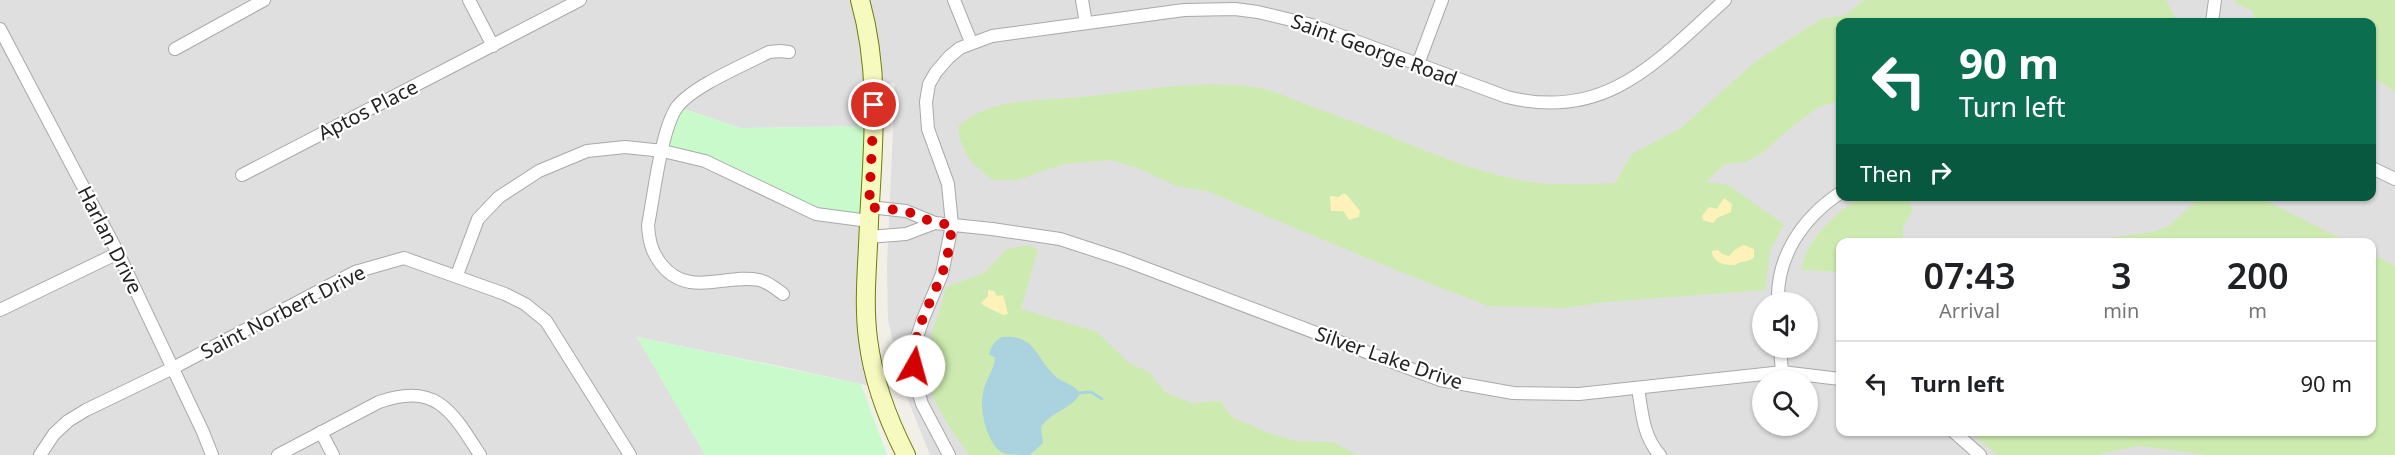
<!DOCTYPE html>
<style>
:root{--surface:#fff;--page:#f2f2f2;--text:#202124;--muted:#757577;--line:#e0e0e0}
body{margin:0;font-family:"Noto Sans",sans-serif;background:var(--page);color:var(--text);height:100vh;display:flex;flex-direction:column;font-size:22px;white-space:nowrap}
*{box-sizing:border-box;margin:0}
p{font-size:20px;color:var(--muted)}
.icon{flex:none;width:33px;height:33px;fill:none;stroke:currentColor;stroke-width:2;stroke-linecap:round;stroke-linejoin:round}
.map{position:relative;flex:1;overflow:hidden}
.side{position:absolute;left:1836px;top:238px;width:540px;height:198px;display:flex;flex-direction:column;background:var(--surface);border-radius:12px;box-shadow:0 2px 4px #0004}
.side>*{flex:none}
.banner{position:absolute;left:1836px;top:18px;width:540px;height:183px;border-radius:12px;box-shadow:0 2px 4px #0004;background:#0b6e4f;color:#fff;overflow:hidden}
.buttons{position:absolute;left:1752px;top:292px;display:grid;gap:12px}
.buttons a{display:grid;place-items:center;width:66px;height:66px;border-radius:50%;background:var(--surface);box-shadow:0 2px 4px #0004;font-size:30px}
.pin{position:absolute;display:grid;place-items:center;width:51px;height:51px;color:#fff;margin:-26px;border:3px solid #fff;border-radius:50%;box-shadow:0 2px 6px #0007}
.me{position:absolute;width:66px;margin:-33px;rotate:7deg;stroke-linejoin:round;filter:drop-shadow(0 0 4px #0008)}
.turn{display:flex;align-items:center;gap:21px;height:126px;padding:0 24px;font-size:27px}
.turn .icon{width:78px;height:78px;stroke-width:2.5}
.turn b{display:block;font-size:42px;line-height:51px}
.then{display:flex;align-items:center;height:57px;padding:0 24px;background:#0003;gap:12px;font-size:22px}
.eta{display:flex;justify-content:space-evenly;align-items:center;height:102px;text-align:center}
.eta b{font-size:36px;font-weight:600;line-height:42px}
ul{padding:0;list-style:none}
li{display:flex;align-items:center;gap:18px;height:84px;padding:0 24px;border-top:2px solid var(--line)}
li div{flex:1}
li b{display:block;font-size:22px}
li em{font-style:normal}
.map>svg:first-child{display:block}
.residential{fill:#e0dfdf;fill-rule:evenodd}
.grass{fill:#cdebb0}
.sand{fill:#fff1ba}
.park{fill:#c8facc}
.water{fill:#aad3df}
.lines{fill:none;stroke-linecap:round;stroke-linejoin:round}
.stream{stroke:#aad3df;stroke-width:3}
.street-casing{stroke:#a9a9a9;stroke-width:14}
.secondary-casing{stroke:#707d05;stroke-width:20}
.street{stroke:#fff;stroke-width:12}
.secondary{stroke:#f7fabf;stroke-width:18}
.route{stroke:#d40000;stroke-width:10;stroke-dasharray:0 18}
.labels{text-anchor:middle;stroke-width:4.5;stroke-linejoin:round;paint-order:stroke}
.street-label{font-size:20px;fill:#222;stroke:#fff}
</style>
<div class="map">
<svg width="2395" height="455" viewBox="0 0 2395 455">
<rect width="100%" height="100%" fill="#f2efe9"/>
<path class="residential" d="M0 0H2395V455H930L904 390 888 320 887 265 895 83 875 85 874 126 740 128 678 107 869 221 878 388 794 369 637 337 705 454 708 455H0ZM1840 22H2372V196H1840ZM1840 243H2372V432H1840ZM1762 303H1808V348H1762ZM1762 381H1808V426H1762Z"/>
<g class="grass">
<path d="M1864 0H2166L2177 22H1840V100L1817 108 1789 129 1765 151 1746 162 1725 164 1706 182 1728 185 1784 224 1770 251 1765 290 1605 302 1566 308 1488 306 1398 271 1207 191 1176 186 1138 168 1110 160 1063 164 1018 180H995L996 182C973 165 962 156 958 127 986 99 1032 101 1070 98 1131 93 1193 78 1255 87 1277 91 1301 103 1323 111 1390 133 1454 168 1524 181 1554 186 1585 184 1615 183L1632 154 1681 128 1756 61 1821 19 1845 15Z"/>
<path d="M2235 0H2395V92L2372 76V22H2257L2251 10 2237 4Z"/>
<path d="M2202 196 2258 197 2350 243H2030L2108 238 2151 232 2168 227Z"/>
<path d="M1867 197H1907L1913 210 1903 227V243H1840V272L1801 270C1803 264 1804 257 1807 251 1817 232 1846 201 1867 197Z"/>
<path d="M1029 245 1038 250 1021 309 1097 332 1129 363 1149 372 1165 392 1191 403 1220 401 1232 417 1269 433 1295 441 1333 442 1357 455H969C950 428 924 394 927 359 929 335 941 310 946 287L984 273 1007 249Z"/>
<path d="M2372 254 2395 266V455H2206L2138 446 2097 455H1998L1969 432H2372Z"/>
</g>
<g class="sand">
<path d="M1342 194H1346L1360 211 1359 217 1349 220 1343 211H1331L1330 196 1339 197Z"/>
<path d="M1724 198 1732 204 1731 212 1717 218 1713 223 1703 220 1702 216 1709 207 1717 209Z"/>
<path d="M1744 245 1754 249V257C1749 263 1741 260 1735 265 1725 265 1715 264 1712 253V251L1718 250 1722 254 1729 256 1736 249Z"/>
<path d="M988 290 994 291 997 296 1003 295 1008 314 1003 315 983 305 981 303 988 296Z"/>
</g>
<g class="park">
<path d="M678 107 740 128 874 126 869 221 816 214 705 161 663 151Z"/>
<path d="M637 337 861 384 887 455H705Z"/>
</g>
<path class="water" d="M1002 337C1036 334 1036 359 1056 377 1065 384 1072 383 1080 393 1074 408 1052 411 1041 427L1043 443 1030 455C1023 455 1009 455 1003 453 987 445 979 409 983 393 985 380 994 371 995 358L989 354C991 346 995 341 1002 337Z"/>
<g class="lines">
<path class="stream" d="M1078 393 1091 392 1102 399"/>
<defs>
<g id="street">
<path d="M469 0 493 46"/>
<path d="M954 0 971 42"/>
<path d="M1082 0 1086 23"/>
<path d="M2212 22 2215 0"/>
<path d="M0 29 118 253 203 432 212 455"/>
<path d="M175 49 264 0"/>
<path d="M1418 64 1442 0"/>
<path d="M2372 168 2395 179"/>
<path d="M242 175 580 0"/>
<path d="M869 207 906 211 935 223 992 229 1060 239 1124 260 1440 380 1513 393 1579 394 1782 372 1840 379"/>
<path d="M868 237 906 234 935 223"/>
<path d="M457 275 478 219 499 197 539 171 587 151 625 147 663 151 705 161 816 214 869 221"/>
<path d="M783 294C775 288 768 282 759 280 726 273 688 299 661 264 651 251 649 240 648 225 654 195 661 130 677 107 693 86 744 65 769 52L780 51 789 52"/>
<path d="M1778 303C1776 256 1803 218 1840 193"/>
<path d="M0 310 118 253"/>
<path d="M1780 348 1782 372"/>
<path d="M1638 388C1642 412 1643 437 1660 455"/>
<path d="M321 432 333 455"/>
<path d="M1954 432 1980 455"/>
<path d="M40 455 54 434 68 421 86 410 173 368 355 272 404 258 505 294 525 304 546 321 630 455"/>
<path d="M278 455 379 402C436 382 452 411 480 455"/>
<path d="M949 455 922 404 915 381 912 352 923 319 942 274 952 225 948 184 928 129 926 102 929 84 936 72 949 57 960 48 992 36 1184 10 1235 9 1258 12 1312 25 1507 97C1607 122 1657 61 1725 0"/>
</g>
<path id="secondary" d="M860 0C881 74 873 145 869 221 868 261 863 300 868 339 873 380 887 418 906 455"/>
</defs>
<use href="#street" class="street-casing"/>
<use href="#secondary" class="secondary-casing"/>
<use href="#street" class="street"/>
<use href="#secondary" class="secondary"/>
</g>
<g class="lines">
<path class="route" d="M874 105 869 207 906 211 935 223 952 225C950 242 948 260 941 276 930 305 911 334 914 366"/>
</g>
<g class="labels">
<g class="street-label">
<text transform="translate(1374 50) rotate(20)" y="7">Saint George Road</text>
<text transform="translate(368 110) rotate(-27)" y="7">Aptos Place</text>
<text transform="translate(110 240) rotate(63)" y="7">Harlan Drive</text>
<text transform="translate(283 312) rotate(-27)" y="7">Saint Norbert Drive</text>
<text transform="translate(1389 358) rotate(19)" y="7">Silver Lake Drive</text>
</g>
</g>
</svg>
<div class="buttons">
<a><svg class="icon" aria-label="sound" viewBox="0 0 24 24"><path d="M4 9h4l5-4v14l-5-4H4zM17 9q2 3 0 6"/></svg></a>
<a><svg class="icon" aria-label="search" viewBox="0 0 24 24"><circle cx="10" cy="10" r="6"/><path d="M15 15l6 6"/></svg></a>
</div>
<div class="pin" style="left:874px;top:105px;background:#d93025"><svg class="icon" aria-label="arrive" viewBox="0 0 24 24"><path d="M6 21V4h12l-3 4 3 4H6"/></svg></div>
<svg class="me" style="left:914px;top:366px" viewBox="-20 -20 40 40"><circle r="19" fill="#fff"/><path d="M0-13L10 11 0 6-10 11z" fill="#d40000"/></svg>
<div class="banner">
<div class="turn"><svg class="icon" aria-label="left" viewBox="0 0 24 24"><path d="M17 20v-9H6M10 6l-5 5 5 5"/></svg><div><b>90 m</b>Turn left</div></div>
<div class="then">Then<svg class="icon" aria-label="right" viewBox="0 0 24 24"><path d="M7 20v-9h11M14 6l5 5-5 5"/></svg></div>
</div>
<section class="side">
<div class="eta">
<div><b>07:43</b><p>Arrival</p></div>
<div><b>3</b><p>min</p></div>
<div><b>200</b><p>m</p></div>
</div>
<ul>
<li><svg class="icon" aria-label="left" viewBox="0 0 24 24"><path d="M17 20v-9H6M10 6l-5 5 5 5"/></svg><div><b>Turn left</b></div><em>90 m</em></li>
</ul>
</section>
</div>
